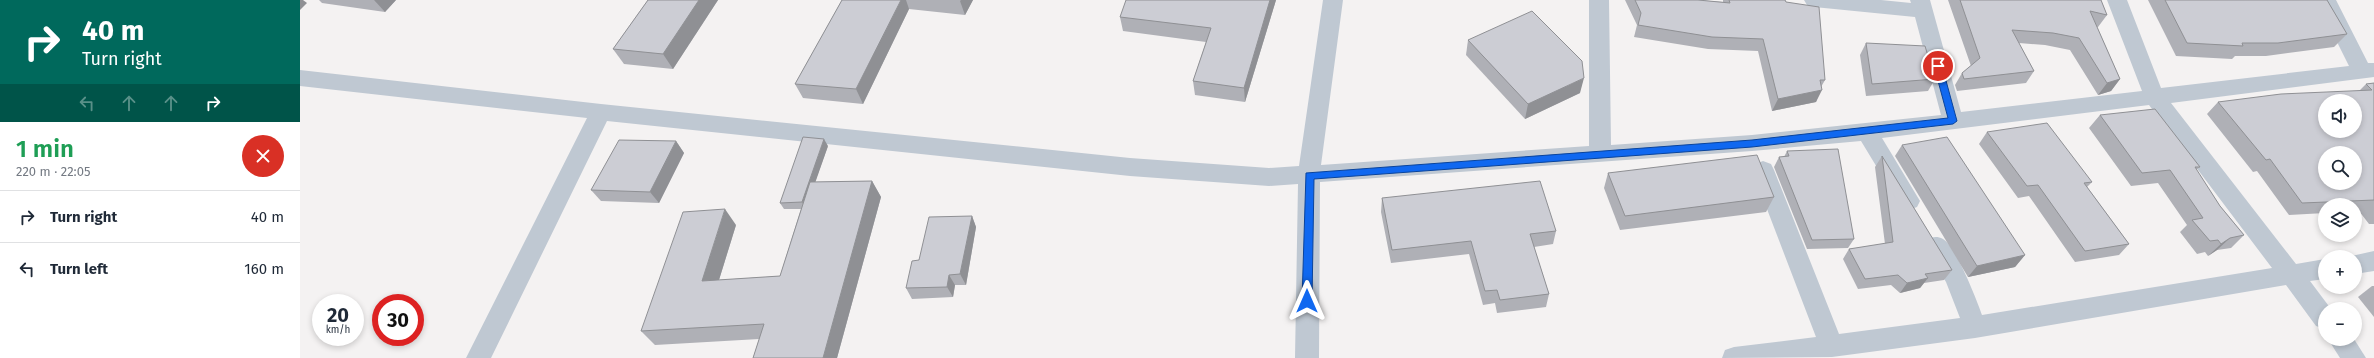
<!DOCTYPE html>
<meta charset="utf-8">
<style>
:root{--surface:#fff;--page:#f2f2f3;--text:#1f2937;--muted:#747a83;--line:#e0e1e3}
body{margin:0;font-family:"Fira Sans",sans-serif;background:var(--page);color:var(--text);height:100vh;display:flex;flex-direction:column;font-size:15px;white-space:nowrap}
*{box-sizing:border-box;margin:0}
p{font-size:13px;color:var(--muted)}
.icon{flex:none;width:22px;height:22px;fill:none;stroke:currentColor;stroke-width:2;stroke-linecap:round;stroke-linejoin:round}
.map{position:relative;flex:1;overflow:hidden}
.details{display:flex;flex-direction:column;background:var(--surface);width:300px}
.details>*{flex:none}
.hud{background:#00695c;color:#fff;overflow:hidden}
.controls{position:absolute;left:2018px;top:94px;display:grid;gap:8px}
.controls a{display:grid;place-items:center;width:44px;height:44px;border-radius:50%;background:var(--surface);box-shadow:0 2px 6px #0003;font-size:20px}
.speed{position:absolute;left:12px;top:294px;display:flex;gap:8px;font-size:20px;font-weight:700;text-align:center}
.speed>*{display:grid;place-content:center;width:52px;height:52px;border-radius:50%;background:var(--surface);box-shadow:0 2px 6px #0003;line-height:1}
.speed small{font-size:10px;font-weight:400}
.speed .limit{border:6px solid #d22;background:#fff;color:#111}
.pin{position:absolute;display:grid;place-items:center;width:34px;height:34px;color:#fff;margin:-17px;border:2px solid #fff;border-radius:50%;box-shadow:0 1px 4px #0007}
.me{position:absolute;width:44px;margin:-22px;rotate:0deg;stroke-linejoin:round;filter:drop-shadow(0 0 3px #0008)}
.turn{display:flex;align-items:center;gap:14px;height:84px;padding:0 16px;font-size:18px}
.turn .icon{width:52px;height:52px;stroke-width:2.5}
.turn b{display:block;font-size:28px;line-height:34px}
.lanes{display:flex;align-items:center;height:38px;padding:0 16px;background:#0003;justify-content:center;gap:20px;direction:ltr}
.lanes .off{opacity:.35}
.round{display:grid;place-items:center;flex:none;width:42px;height:42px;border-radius:21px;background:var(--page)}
.headline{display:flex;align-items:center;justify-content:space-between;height:68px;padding:0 16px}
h1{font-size:24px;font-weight:600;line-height:30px;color:#1e9e55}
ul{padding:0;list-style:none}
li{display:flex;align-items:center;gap:12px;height:52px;padding:0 16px;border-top:1px solid var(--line)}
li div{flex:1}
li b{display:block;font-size:15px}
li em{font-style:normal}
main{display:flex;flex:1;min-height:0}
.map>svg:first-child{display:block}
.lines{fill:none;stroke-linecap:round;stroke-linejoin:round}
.minor{fill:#bfc8d2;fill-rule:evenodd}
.wall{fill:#afb0b6}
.shaded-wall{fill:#8f9094}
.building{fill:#cccdd4;stroke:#8f9094;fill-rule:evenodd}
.route{fill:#1068f0;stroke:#0a449c}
</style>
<main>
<section class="details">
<div class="hud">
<div class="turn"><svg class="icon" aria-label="right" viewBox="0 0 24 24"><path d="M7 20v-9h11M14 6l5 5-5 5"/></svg><div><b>40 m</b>Turn right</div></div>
<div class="lanes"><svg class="icon off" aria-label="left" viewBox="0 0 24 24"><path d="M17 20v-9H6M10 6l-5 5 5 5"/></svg><svg class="icon off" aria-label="ahead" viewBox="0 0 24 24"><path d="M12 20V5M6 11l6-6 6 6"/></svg><svg class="icon off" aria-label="ahead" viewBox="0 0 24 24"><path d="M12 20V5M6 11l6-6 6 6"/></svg><svg class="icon" aria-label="right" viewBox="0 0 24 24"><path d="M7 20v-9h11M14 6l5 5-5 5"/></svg></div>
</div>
<div class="headline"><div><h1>1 min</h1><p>220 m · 22:05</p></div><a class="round" style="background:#d93025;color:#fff"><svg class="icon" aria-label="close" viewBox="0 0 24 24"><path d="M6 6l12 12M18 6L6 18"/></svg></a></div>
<ul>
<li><svg class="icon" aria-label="right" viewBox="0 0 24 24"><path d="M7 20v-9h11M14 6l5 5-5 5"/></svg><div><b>Turn right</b></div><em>40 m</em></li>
<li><svg class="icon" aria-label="left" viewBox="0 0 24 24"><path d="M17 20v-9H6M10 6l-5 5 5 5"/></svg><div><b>Turn left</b></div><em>160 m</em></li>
</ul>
</section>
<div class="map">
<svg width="2074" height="358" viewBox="0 0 2074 358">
<rect width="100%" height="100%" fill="#f4f2f2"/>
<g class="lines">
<g class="minor">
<path d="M1023 0H1043L1021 165 1289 146V0H1309L1311 145 1452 135 1641 115 1615 17 1514 7 1507 5 1504 0H1581L1611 3 1610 0H1630L1661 112 1842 91 1807 0H1827L1861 88 2049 66 2016 0H2036L2068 63H2074V77L1871 103 1996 264 2025 259V279L2010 281 2031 309H2025V329L2016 326 1986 285 1675 338 1532 357 1422 358 1425 350 1434 347 1516 337 1452 170 1455 164 1463 161 1471 164 1474 170 1539 334 1660 318 1646 282 1624 246 1628 239C1633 237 1637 236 1643 239 1655 245 1677 300 1682 315L1972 268 1849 105 1582 138 1620 201 1617 207 1609 210 1601 207 1561 141 1452 151 1020 182 1019 358H995L998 184 969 186 830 176 307 121 191 358H166L287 118 0 86V70L301 104 830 158 969 168 999 166Z"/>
<path d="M2074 251V271L2055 274V257H2047Z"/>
<path d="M2028 339H2054L2066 358H2040Z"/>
</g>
</g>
<g class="wall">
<path d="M19 0H96L85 12 22 3Z"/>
<path d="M348 0H418L373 69 324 64 313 49Z"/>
<path d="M542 0H673L665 15 609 9 563 104 503 98 495 84Z"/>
<path d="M976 0 945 102 895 95 893 81 906 42 823 31 820 17Z"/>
<path d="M1325 0H1398L1423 2V0H1485L1525 80 1521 87 1516 102 1472 111 1458 51 1408 49 1334 37 1337 25Z"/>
<path d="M1648 0H1801L1807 15 1798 27H1797L1820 79 1811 91 1798 95 1770 50 1745 45 1719 43 1734 71 1726 83 1657 91 1655 85 1662 73 1671 66Z"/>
<path d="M1848 0H2027L2047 34 2034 47 1966 56H1935L1932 59 1876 56Z"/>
<path d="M1168 40 1280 93 1225 119 1166 55Z"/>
<path d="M1566 43 1635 79 1628 91 1566 96 1560 55Z"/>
<path d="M2074 83V224H2069L2059 211 2055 212V205H2025V213L1989 215 1957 171 1953 172 1907 114 1918 102 2059 91 2066 84Z"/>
<path d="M1800 115 1900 167 1896 170 1920 206 1944 235 1931 248 1917 250 1908 256 1905 252 1897 254 1880 232 1887 225 1858 183 1831 186 1789 128Z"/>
<path d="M1687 132 1792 182 1787 187 1829 244 1819 255 1775 262 1729 196 1718 198 1679 144Z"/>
<path d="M376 141 384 153 359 203 301 201 291 190Z"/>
<path d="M1602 145 1725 255 1715 267 1668 277 1595 156Z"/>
<path d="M528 146 515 182 572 181 581 197 537 358H453L459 339 355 345 341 331 436 225 419 280 480 276 501 209H484L480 203Z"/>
<path d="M1487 151 1554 239 1548 248 1507 249 1474 167 1479 157H1484Z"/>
<path d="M1582 156 1652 270 1644 280 1624 283 1620 288 1600 293 1591 285 1558 289 1543 259 1549 249 1585 244 1575 167Z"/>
<path d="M1308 173 1474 197 1466 212 1320 230 1304 188Z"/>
<path d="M1082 198 1256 231 1253 244 1234 247 1249 294 1246 307 1197 313 1195 303 1183 305 1169 254 1091 263 1081 212Z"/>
<path d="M672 216 676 227 666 285H655L653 297 612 299 606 288Z"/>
<path d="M2072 286H2074V317L2058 297Z"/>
</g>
<g class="shaded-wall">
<path d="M0 0H3L7 3 0 10Z"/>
<path d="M74 0H96L85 12Z"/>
<path d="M399 0H418L373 69 363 54Z"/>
<path d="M601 0H606L609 9 563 104 556 89Z"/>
<path d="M661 0H673L665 15 660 1Z"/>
<path d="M970 0H976L945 102 944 88Z"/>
<path d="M1284 78 1280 93 1225 119 1228 104Z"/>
<path d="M1820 79 1811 91 1798 95 1807 83Z"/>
<path d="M1522 90 1516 102 1472 111 1478 99Z"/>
<path d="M524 139 528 146 506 209 502 202Z"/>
<path d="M376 141 384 153 359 203 350 192Z"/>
<path d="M572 181 581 197 537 358H523Z"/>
<path d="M425 209 436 225 414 296 402 281Z"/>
<path d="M672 216 676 227 666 285 660 274Z"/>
<path d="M1930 238 1917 250 1908 256 1921 244Z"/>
<path d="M1725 255 1715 267 1668 277 1677 266Z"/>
<path d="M649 275 655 285 653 297 647 287Z"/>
<path d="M1628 278 1620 288 1600 293 1607 283Z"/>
</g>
<g class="building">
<path d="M348 0H399L363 54 313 49Z"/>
<path d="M542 0H601L556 89 495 84Z"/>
<path d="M826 0H970L944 88 893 81 911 28 820 17Z"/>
<path d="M1335 0H1398L1430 3 1429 0H1485L1486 2 1519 7 1525 80H1520L1522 90 1478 99 1463 39 1412 37 1338 25 1341 13Z"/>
<path d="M1660 0H1801L1807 15 1790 11 1820 79 1807 83 1779 38 1753 33 1712 30 1734 71 1664 79 1662 73 1680 58Z"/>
<path d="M1865 0H2027L2047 34 1978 43H1942L1943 46 1887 43Z"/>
<path d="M1232 11 1282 61 1284 78 1228 104 1168 40Z"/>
<path d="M1566 43 1625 46 1635 79 1572 84Z"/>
<path d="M2074 83V200L2002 203 1970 159 1966 160 1918 102 1981 94 2072 90 2066 84ZM2025 101H2055V131H2025ZM2025 153H2055V183H2025Z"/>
<path d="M1855 109 1900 167H1895L1920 206 1944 235 1930 238 1921 244 1918 240 1910 241 1892 220 1903 218 1870 170 1842 173 1800 115Z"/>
<path d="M1747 123 1792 182 1784 183 1829 244 1785 251 1738 185 1727 186 1687 132Z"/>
<path d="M503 137 524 139 502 202 480 203Z"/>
<path d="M1647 137 1725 255 1677 266 1602 145Z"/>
<path d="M319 140 376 141 350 192 291 190Z"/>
<path d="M1538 149 1554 239 1512 240 1479 157 1489 156 1487 151Z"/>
<path d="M1457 155 1474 197 1325 216 1308 173Z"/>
<path d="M1582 156 1652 270 1625 274 1628 278 1607 283 1598 275 1565 279 1549 249 1593 242Z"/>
<path d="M572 181 523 358H453L464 324 341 331 383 212 425 209 402 281 480 276 510 182Z"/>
<path d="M1240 181 1256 231 1230 234 1249 294 1200 300 1197 290 1185 291 1171 241 1092 250 1082 198Z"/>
<path d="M672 216 660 274 649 275 647 287 606 288 612 261 619 260 629 217Z"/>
</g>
<path class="route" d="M1638 63 1642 66 1657 121 1653 124 1452 147 1014 179 1012 301 1007 306 1002 301 1006 173 1452 140 1648 118 1634 66Z"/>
</svg>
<div class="controls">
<a><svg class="icon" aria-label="sound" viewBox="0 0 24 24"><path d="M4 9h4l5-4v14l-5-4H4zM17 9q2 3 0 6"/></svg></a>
<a><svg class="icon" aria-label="search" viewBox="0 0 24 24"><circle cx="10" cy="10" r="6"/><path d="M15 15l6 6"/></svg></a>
<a><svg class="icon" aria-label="layers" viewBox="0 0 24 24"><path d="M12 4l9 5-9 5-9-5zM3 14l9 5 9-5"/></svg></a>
<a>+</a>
<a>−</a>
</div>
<div class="speed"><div>20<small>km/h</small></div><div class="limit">30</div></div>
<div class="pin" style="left:1638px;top:66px;background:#d93025"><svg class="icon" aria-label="arrive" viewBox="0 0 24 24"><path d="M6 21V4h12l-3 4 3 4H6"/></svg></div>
<svg class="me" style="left:1007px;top:301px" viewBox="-20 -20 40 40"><path d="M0-17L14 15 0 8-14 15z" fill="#1068f0" stroke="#fff" stroke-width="4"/></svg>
</div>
</main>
